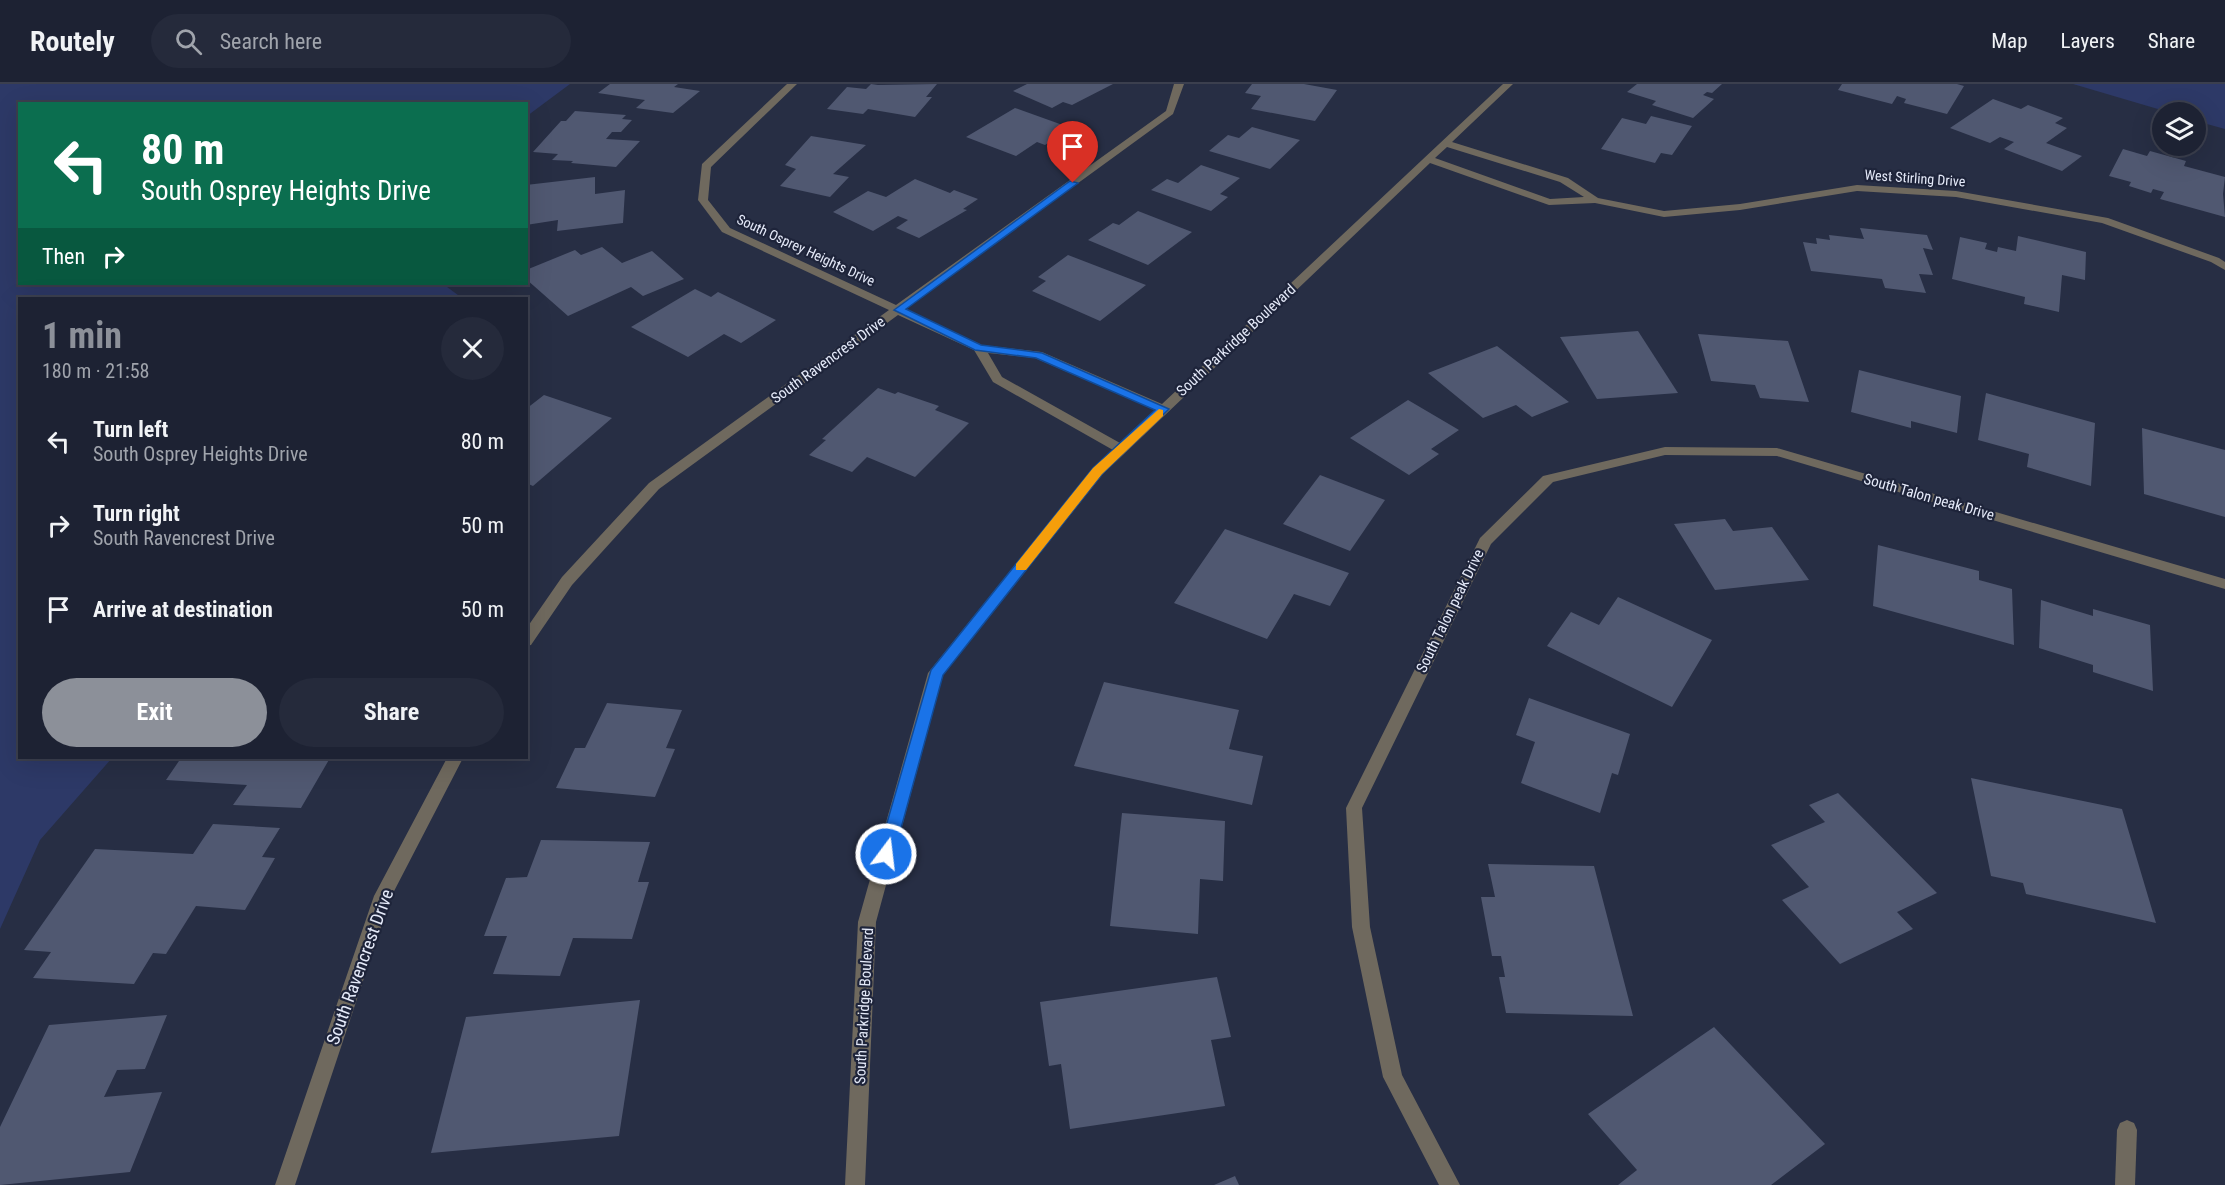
<!DOCTYPE html>
<meta charset="utf-8">
<style>
:root{--surface:#1d2233;--page:#252a3b;--text:#f1f3f6;--muted:#a0a4ac;--line:#3b3f4e;--accent:#8c9099}
body{margin:0;font-family:"Roboto Condensed",sans-serif;background:var(--page);color:var(--text);height:100vh;display:flex;flex-direction:column;font-size:22px;white-space:nowrap}
*{box-sizing:border-box;margin:0}
p{font-size:20px;color:var(--muted)}
.icon{flex:none;width:33px;height:33px;fill:none;stroke:currentColor;stroke-width:2;stroke-linecap:round;stroke-linejoin:round}
.map{position:relative;flex:1;overflow:hidden}
.details{position:absolute;left:18px;top:213px;width:510px;height:462px;display:flex;flex-direction:column;background:var(--surface);border-radius:0px;box-shadow:0 6px 24px #0002,0 0 0 2px var(--line)}
.details>*{flex:none}
.top-card{position:absolute;left:18px;top:18px;width:510px;height:183px;border-radius:0px;box-shadow:0 6px 24px #0002,0 0 0 2px var(--line);background:#0b6e4f;color:#fff;overflow:hidden}
.fabs{position:absolute;left:2152px;top:18px;display:grid;gap:12px}
.fabs a{display:grid;place-items:center;width:54px;height:54px;border-radius:50%;background:var(--surface);box-shadow:0 6px 24px #0002,0 0 0 2px var(--line);font-size:30px}
.pin{position:absolute;display:grid;place-items:center;width:51px;height:51px;color:#fff;margin:-62px -26px;border-radius:50% 50% 50% 0;rotate:-45deg;box-shadow:0 0 6px #0007}
.pin .icon{rotate:45deg}
.me{position:absolute;width:66px;margin:-33px;rotate:15deg;stroke-linejoin:round;filter:drop-shadow(0 0 4px #0008)}
.turn{display:flex;align-items:center;gap:21px;height:126px;padding:0 24px;font-size:27px}
.turn .icon{width:78px;height:78px;stroke-width:2.5}
.turn b{display:block;font-size:42px;line-height:51px}
.then{display:flex;align-items:center;height:57px;padding:0 24px;background:#0003;gap:12px;font-size:22px}
.round{display:grid;place-items:center;flex:none;width:63px;height:63px;border-radius:32px;background:var(--page)}
.summary{display:flex;align-items:center;justify-content:space-between;height:102px;padding:0 24px}
h1{font-size:36px;font-weight:700;line-height:45px;color:var(--accent)}
.primary-button{display:flex;gap:12px;margin-top:auto;padding:12px 24px}
.primary-button a{flex:1;height:69px;border-radius:36px;background:var(--accent);color:#fff;font-size:24px;font-weight:700;line-height:69px;text-align:center}
.primary-button a+a{background:var(--page);color:var(--text)}
ul{padding:0;list-style:none}
li{display:flex;align-items:center;gap:18px;height:84px;padding:0 24px}
li div{flex:1}
li b{display:block;font-size:22px}
li em{font-style:normal}
header{display:flex;align-items:center;gap:36px;box-sizing:border-box;height:84px;padding:0 30px;background:var(--surface);border-bottom:2px solid var(--line)}
header strong{font-size:28px}
nav{display:flex;gap:33px;margin-inline-start:auto;font-size:21px}
.search{width:420px;height:54px;background:var(--page);display:flex;align-items:center;gap:15px;box-sizing:border-box;padding:0 21px;border-radius:33px;color:var(--muted);font-size:22px}
.map>svg:first-child{display:block}
.green{fill:#2d3967}
.building{fill:#505871}
.lines{fill:none;stroke-linecap:round;stroke-linejoin:round}
.minor{fill:#6f695e;fill-rule:evenodd}
.route{fill:#1a73e8;stroke:#114b97;stroke-width:1.5}
.slow{fill:#f59e0b}
.labels{text-anchor:middle;stroke-width:4.5;stroke-linejoin:round;paint-order:stroke}
.far-street-label{font-size:14px;fill:#e5eaf9;stroke:#1e243a}
.street-label{font-size:15px;fill:#e5eaf9;stroke:#1e243a}
.near-street-label{font-size:18px;fill:#e5eaf9;stroke:#1e243a}
</style>
<header>
<strong>Routely</strong>
<div class="search"><svg class="icon" aria-label="search" viewBox="0 0 24 24"><circle cx="10" cy="10" r="6"/><path d="M15 15l6 6"/></svg>Search here</div>
<nav><a>Map</a><a>Layers</a><a>Share</a></nav>
</header>
<div class="map">
<svg width="2225" height="1101" viewBox="0 0 2225 1101">
<rect width="100%" height="100%" fill="#272e44"/>
<g class="green">
<path d="M0 0H570L527 32 526 20H20V200H443L462 214H20V674H112L40 756 0 845Z"/>
<path d="M2073 0H2225V45L2196 37V28H2168Z"/>
</g>
<g class="building">
<path d="M610 0H678L674 3 700 7 673 29 636 24 645 16 598 9Z"/>
<path d="M871 0 878 1 937 0 926 13H932L915 33 868 25 863 30 827 25 847 3 866 5Z"/>
<path d="M1027 0H1113L1072 21 1063 18 1052 24 1013 7Z"/>
<path d="M1252 0H1304L1337 6 1315 37 1251 25 1261 12 1245 9Z"/>
<path d="M1637 0H1722L1712 9 1707 8 1703 11 1714 15 1693 34 1652 21 1656 17 1627 8Z"/>
<path d="M1842 0H1957L1964 2 1947 30 1904 19 1906 15 1897 12 1892 20 1838 6Z"/>
<path d="M1993 15 2021 25 2028 21 2063 34 2055 39 2067 44 2046 59 2082 72 2062 87 2004 65 2014 58 2000 53 1990 59 1950 44Z"/>
<path d="M1015 24 1071 44 1045 61 1037 58 1016 72 966 53Z"/>
<path d="M575 27 626 31 622 35 632 36 621 48H612L606 55 640 57 616 83 571 79 573 77 552 76 558 70 533 68 561 37H566Z"/>
<path d="M1651 32 1692 42 1672 71 1661 69 1655 79 1601 65 1622 34 1646 40Z"/>
<path d="M1252 43 1300 56 1270 85 1209 67 1228 51 1239 54Z"/>
<path d="M811 52 866 61 833 90 849 93 830 113 780 102 796 85 785 81Z"/>
<path d="M2123 65 2147 72 2150 67 2186 77 2184 82 2225 93 2223 110 2225 133 2160 115 2164 108 2153 105 2151 109 2129 102 2131 98 2109 92Z"/>
<path d="M1201 81 1240 94 1220 110 1228 113 1211 127 1151 106 1167 95 1178 99Z"/>
<path d="M595 93V110L625 106 623 139 557 147 558 136 526 141V101Z"/>
<path d="M915 95 950 109 954 106 978 115 963 125 967 126 919 154 896 144 908 136 898 132 873 147 833 128 868 107 886 113Z"/>
<path d="M1138 127 1192 148 1148 181 1088 156 1113 139 1119 141Z"/>
<path d="M1860 144 1927 151 1933 166 1923 164 1933 191 1919 190 1926 209 1885 204 1882 195 1811 187 1803 158 1817 160 1816 154 1830 156 1829 151 1864 155Z"/>
<path d="M2018 152 2086 168 2085 196 2062 191 2059 228 2024 220 2025 213 1952 195 1960 153 1987 159 1985 165 1997 168 1998 163 2016 167Z"/>
<path d="M602 163 622 179 652 167 684 195 643 212 631 203 568 232 526 195V186L575 166 581 171Z"/>
<path d="M1068 171 1146 201 1100 237 1032 207 1046 197 1038 193Z"/>
<path d="M695 205 711 213 718 208 776 236 741 259 724 250 688 273 631 243Z"/>
<path d="M1638 247 1678 309 1597 315 1560 253Z"/>
<path d="M1698 250 1788 257 1809 318 1760 314 1755 301 1711 297Z"/>
<path d="M1497 262 1569 318 1532 333 1516 321 1483 334 1428 289Z"/>
<path d="M1859 286 1961 312 1957 349 1911 337V344L1851 328Z"/>
<path d="M878 304 895 310 898 308 939 322 935 326 969 339 915 393 867 373 852 388 809 371 826 356 822 355Z"/>
<path d="M1986 309 2095 339 2091 402 2027 383 2029 370 1978 356Z"/>
<path d="M544 311 612 334 533 402 526 399V325Z"/>
<path d="M1408 316 1459 346 1431 365 1439 370 1409 391 1350 354Z"/>
<path d="M2142 344 2225 366V433L2144 410Z"/>
<path d="M1320 391 1385 416 1350 467 1283 440Z"/>
<path d="M1725 435 1733 447 1772 443 1809 496 1715 506 1674 440Z"/>
<path d="M1225 445 1349 489 1330 522 1294 510 1267 555 1174 519Z"/>
<path d="M1878 461 1979 487V496L2012 505 2014 561 1873 522Z"/>
<path d="M1618 513 1712 556 1672 623 1547 562 1571 528 1599 541Z"/>
<path d="M2041 516 2093 532V525L2150 541 2153 607 2093 588V581L2039 564Z"/>
<path d="M1104 598 1239 626 1229 665 1263 672 1252 721 1074 682Z"/>
<path d="M1529 614 1630 650 1618 691 1612 689 1600 729 1521 699 1535 658 1516 651Z"/>
<path d="M607 619 682 626 666 664 675 665 655 713 556 704 575 664H585Z"/>
<path d="M181 674H330L301 724 233 721 247 701 166 696Z"/>
<path d="M1971 694 2122 725 2156 839 2026 810 2023 799 1991 792Z"/>
<path d="M1838 709 1937 809 1897 828 1913 845 1840 880 1782 816 1809 803 1771 761 1825 738 1809 721Z"/>
<path d="M1122 729 1225 737 1223 797 1200 795 1198 850 1110 842Z"/>
<path d="M213 740 280 744 262 773 275 774 245 826 196 822 166 870 153 869 134 900 33 894 51 868 24 866 95 765 193 770Z"/>
<path d="M541 756 650 758 638 798H649L632 855 573 854 560 892 493 890 507 852H484L506 794 527 793Z"/>
<path d="M1488 780 1594 782 1633 932 1506 929 1499 893H1505L1501 872H1492L1481 813H1495Z"/>
<path d="M1217 893 1231 953 1211 956 1225 1022 1070 1045 1061 980 1049 982 1040 918Z"/>
<path d="M640 916 619 1052 431 1069 466 933Z"/>
<path d="M167 931 145 985 117 986 104 1013 162 1008 130 1088 0 1101V1043L49 941Z"/>
<path d="M1714 943 1825 1060 1771 1101H1618L1637 1086 1588 1030Z"/>
<path d="M1235 1092 1239 1101H1214Z"/>
</g>
<g class="lines">
<g class="minor">
<path d="M787 0H797L711 83 708 116 730 144 896 221 1166 27 1174 0H1184L1173 30 905 225 982 261 1042 268 1162 320 1503 0H1513L1452 58 1568 94 1598 114 1664 127 1740 120 1857 101 1956 107 2108 134 2219 174 2225 178V186L2211 178 2102 139 1956 113 1857 107 1740 126 1664 133 1595 119 1549 121 1430 79 1103 390 943 591 876 838 865 1101H845L858 838 928 589 1093 384 1113 366 993 298 974 266 898 231 659 405 572 501 531 561 526 562V545L562 493 649 399 889 226 722 148 698 116 702 80ZM1447 63 1560 98 1584 113 1550 115 1435 74ZM988 269 1035 274 1155 326 1120 359 1002 293Z"/>
<path d="M1665 363 1777 364 2225 495V505L1777 372 1665 371 1553 398 1491 460 1362 724 1370 843 1402 991 1460 1101H1439L1383 993 1352 843 1346 724 1480 454 1543 392Z"/>
<path d="M447 674H463L391 813 295 1101H275L374 812Z"/>
<path d="M2127 1036 2134 1039 2137 1046 2135 1101H2115L2117 1046 2120 1039Z"/>
</g>
</g>
<path class="route" d="M1070 97 1078 99 906 225 981 261 1042 269 1169 325 1102 390 943 591 894 770 892 775H880L878 770 931 586 1093 384 1155 326 1036 274 975 266 894 226Z"/>
<path class="slow" d="M1159 325 1163 326V332L1102 390 1026 486H1016V480L1093 384Z"/>
<g class="labels">
<g class="far-street-label">
<text transform="translate(1915 94) rotate(4)" y="5">West Stirling Drive</text>
<text transform="translate(806 166) rotate(25)" y="5">South Osprey Heights Drive</text>
</g>
<g class="street-label">
<text transform="translate(1236 256) rotate(-43)" y="5">South Parkridge Boulevard</text>
<text transform="translate(828 276) rotate(-36)" y="5">South Ravencrest Drive</text>
<text transform="translate(1929 413) rotate(16)" y="5">South Talon peak Drive</text>
<text transform="translate(1450 527) rotate(-64)" y="5">South Talon peak Drive</text>
<text transform="translate(864 922) rotate(-87)" y="5">South Parkridge Boulevard</text>
</g>
<g class="near-street-label">
<text transform="translate(360 883) rotate(-70)" y="6">South Ravencrest Drive</text>
</g>
</g>
</svg>
<div class="fabs">
<a><svg class="icon" aria-label="layers" viewBox="0 0 24 24"><path d="M12 4l9 5-9 5-9-5zM3 14l9 5 9-5"/></svg></a>
</div>
<div class="pin" style="left:1073px;top:99px;background:#d93025"><svg class="icon" aria-label="arrive" viewBox="0 0 24 24"><path d="M6 21V4h12l-3 4 3 4H6"/></svg></div>
<svg class="me" style="left:886px;top:770px" viewBox="-20 -20 40 40"><circle r="17" fill="#1a73e8" stroke="#fff" stroke-width="3"/><path d="M0-11L8 9 0 5-8 9z" fill="#fff"/></svg>
<div class="top-card">
<div class="turn"><svg class="icon" aria-label="left" viewBox="0 0 24 24"><path d="M17 20v-9H6M10 6l-5 5 5 5"/></svg><div><b>80 m</b>South Osprey Heights Drive</div></div>
<div class="then">Then<svg class="icon" aria-label="right" viewBox="0 0 24 24"><path d="M7 20v-9h11M14 6l5 5-5 5"/></svg></div>
</div>
<section class="details">
<div class="summary"><div><h1>1 min</h1><p>180 m · 21:58</p></div><a class="round"><svg class="icon" aria-label="close" viewBox="0 0 24 24"><path d="M6 6l12 12M18 6L6 18"/></svg></a></div>
<ul>
<li><svg class="icon" aria-label="left" viewBox="0 0 24 24"><path d="M17 20v-9H6M10 6l-5 5 5 5"/></svg><div><b>Turn left</b><p>South Osprey Heights Drive</p></div><em>80 m</em></li>
<li><svg class="icon" aria-label="right" viewBox="0 0 24 24"><path d="M7 20v-9h11M14 6l5 5-5 5"/></svg><div><b>Turn right</b><p>South Ravencrest Drive</p></div><em>50 m</em></li>
<li><svg class="icon" aria-label="arrive" viewBox="0 0 24 24"><path d="M6 21V4h12l-3 4 3 4H6"/></svg><div><b>Arrive at destination</b></div><em>50 m</em></li>
</ul>
<div class="primary-button"><a>Exit</a><a>Share</a></div>
</section>
</div>
